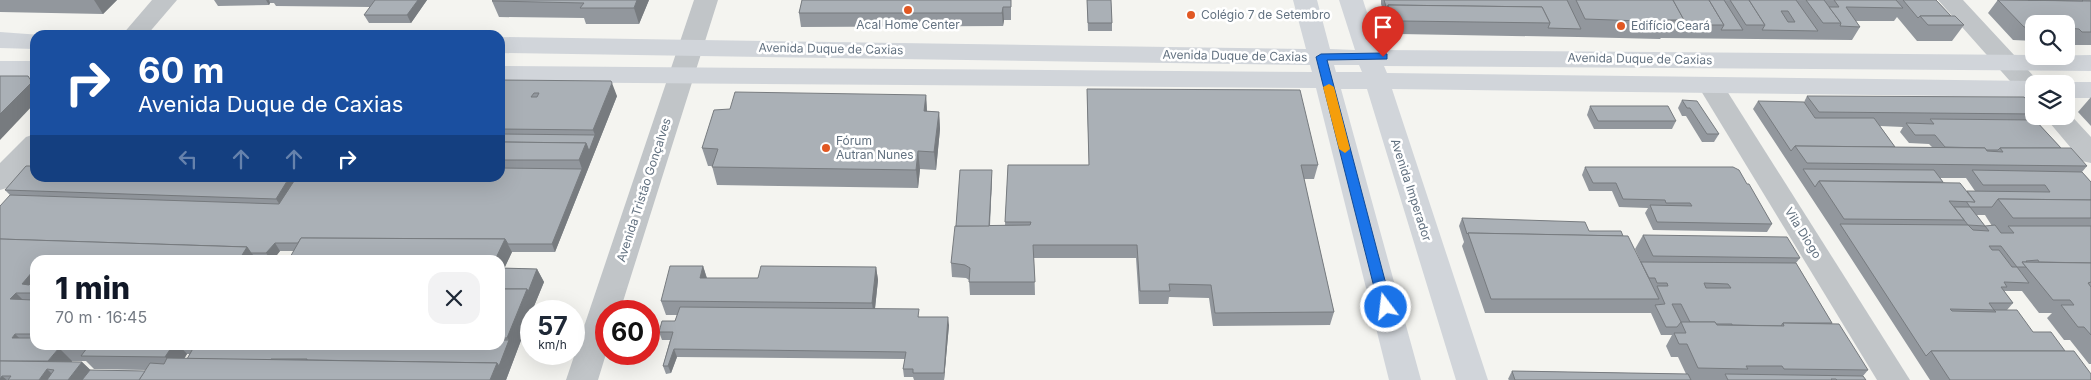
<!DOCTYPE html>
<html lang="pt">
<meta charset="utf-8">
<style>
:root{--surface:#fff;--page:#f2f2f3;--text:#1f2937;--muted:#747a83;--accent:#111827}
body{margin:0;font-family:Inter,sans-serif;background:var(--page);color:var(--text);height:100vh;display:flex;flex-direction:column;font-size:19px;white-space:nowrap}
*{box-sizing:border-box;margin:0}
p{font-size:16px;color:var(--muted)}
.icon{flex:none;width:28px;height:28px;fill:none;stroke:currentColor;stroke-width:2;stroke-linecap:round;stroke-linejoin:round}
.map{position:relative;flex:1;overflow:hidden}
.side{position:absolute;left:30px;top:255px;width:475px;height:95px;display:flex;flex-direction:column;background:var(--surface);border-radius:15px;box-shadow:0 5px 20px #0002}
.side>*{flex:none}
.guide{position:absolute;left:30px;top:30px;width:475px;height:152px;border-radius:15px;box-shadow:0 5px 20px #0002;background:#1a4fa0;color:#fff;overflow:hidden}
.buttons{position:absolute;left:2025px;top:15px;display:grid;gap:10px}
.buttons a{display:grid;place-items:center;width:50px;height:50px;border-radius:10px;background:var(--surface);box-shadow:0 5px 20px #0002;font-size:25px}
.speed{position:absolute;left:520px;top:300px;display:flex;gap:10px;font-size:25px;font-weight:700;text-align:center}
.speed>*{display:grid;place-content:center;width:65px;height:65px;border-radius:50%;background:var(--surface);box-shadow:0 5px 20px #0002;line-height:1}
.speed small{font-size:12px;font-weight:400}
.speed .limit{border:8px solid #d22;background:#fff;color:#111}
.pin{position:absolute;display:grid;place-items:center;width:42px;height:42px;color:#fff;margin:-51px -21px;border-radius:50% 50% 50% 0;rotate:-45deg;box-shadow:0 0 5px #0007}
.pin .icon{rotate:45deg}
.me{position:absolute;width:55px;margin:-28px;rotate:345deg;stroke-linejoin:round;filter:drop-shadow(0 0 4px #0008)}
.turn{display:flex;align-items:center;gap:18px;height:105px;padding:0 25px;font-size:22px}
.turn .icon{width:65px;height:65px;stroke-width:2.5}
.turn b{display:block;font-size:35px;line-height:42px}
.lanes{display:flex;align-items:center;height:48px;padding:0 25px;background:#0003;justify-content:center;gap:25px;direction:ltr}
.lanes .off{opacity:.35}
.round{display:grid;place-items:center;flex:none;width:52px;height:52px;border-radius:15px;background:var(--page)}
.overview{display:flex;align-items:center;justify-content:space-between;height:85px;padding:0 25px}
h1{font-size:30px;font-weight:800;line-height:38px;color:var(--accent)}
.map>svg:first-child{display:block}
.lines{fill:none;stroke-linecap:round;stroke-linejoin:round}
.minor{fill:#c1c5c8;fill-rule:evenodd}
.tertiary{fill:#c1c5c8;fill-rule:evenodd}
.primary{fill:#d1d5da;fill-rule:evenodd}
.wall{fill:#92979d;fill-rule:evenodd}
.shaded-wall{fill:#777b7f}
.building{fill:#aab0b6;stroke:#777b7f;fill-rule:evenodd}
.route{fill:#1a73e8;stroke:#114b97}
.slow{fill:#f59e0b}
.poi-dot{fill:#e15823;stroke:#fff;stroke-width:2}
.labels{text-anchor:middle;stroke-width:5;stroke-linejoin:round;paint-order:stroke}
.poi-label{font-size:12px;fill:#637281;stroke:#fff;text-anchor:start}
.street-label{font-size:12px;fill:#637281;stroke:#fff}
</style>
<div class="map">
<svg width="2091" height="380" viewBox="0 0 2091 380">
<rect width="100%" height="100%" fill="#f4f4f0"/>
<g class="lines">
<g class="minor">
<path d="M152 0H177L147 35H122Z"/>
<path d="M1938 0H1963L2041 84H2034V100L2025 98Z"/>
<path d="M1711 78 1720 80 1910 380H1877L1698 86 1702 80Z"/>
<path d="M2066 110 2091 137V163L2082 161 2044 116H2066Z"/>
<path d="M35 134V160L10 187 0 190V163L26 137Z"/>
</g>
<path class="tertiary" d="M694 0H718L620 311H606V354L598 380H566Z"/>
<g class="primary">
<path d="M1293 0H1317L1330 49 1355 50 1339 0H1363L1379 50 2034 55V56L2091 55V71L1384 66 1387 73 2034 81 2043 84H2034V97L1392 89 1488 380H1456L1367 89H1341L1421 380H1389L1316 88 500 82V66L1312 72 1310 65 500 53V37L1306 49ZM1334 65H1359L1362 72H1336Z"/>
<path d="M0 32 41 35H35V49L0 48Z"/>
<rect x="0" y="61" width="35" height="16"/>
<path d="M2066 82H2091V98H2066V84H2058Z"/>
</g>
</g>
<g class="wall">
<path d="M0 0H117L103 14 0 12Z"/>
<path d="M214 0H427L411 23H369L364 15 370 7 276 6 274 3H270L269 5 218 6Z"/>
<path d="M649 0 639 24H586L584 18 499 17 492 1Z"/>
<path d="M802 0H1011V20H1004L1003 26 801 27 799 13Z"/>
<path d="M1087 0H1111L1112 23V31H1088Z"/>
<path d="M1381 0H1936L1951 16 1964 25 1952 41H1917L1897 17 1894 21H1856L1860 27 1852 40 1661 38 1660 39 1578 37 1399 34 1389 29 1381 4Z"/>
<path d="M1997 0H2091V45H2071L2068 42H2066V24H2034V41L2013 40 1988 13 1997 1Z"/>
<path d="M500 80 617 96 555 252H512L504 268 537 269 544 282 532 311H531V314L506 380H0L10 195 5 190 500 178ZM280 251H294L289 259V260H500V345H35V260H273ZM187 354H190L187 359H184ZM72 361H86L94 369 146 370 145 371 90 370 82 362H72Z"/>
<path d="M1087 89 1318 165 1314 179H1304L1334 312 1330 325 1213 326 1209 298 1169 297 1168 304H1139L1136 258H1034L1035 295H970L969 280 966 278 952 277 951 263 956 226 992 178 990 226 1005 225 1008 165H1089L1087 102Z"/>
<path d="M926 95 927 111 939 112 940 129 936 170 920 169 918 188 717 185 712 166H708L702 148 730 109Z"/>
<path d="M1807 96 2034 108V116H2038L2035 120 2061 148 2087 166 2082 172 2091 182V364H2089L2070 340H2064L2047 318 2052 313H2039L2022 291H2004L2013 303 2007 310 2033 332 2065 351 2091 380H1930L1834 232 1753 109 1758 101 1804 102ZM1880 126 1903 127 1900 132 1909 143 1929 144 1932 147H1895ZM1940 178H1966L1975 191H1967L1943 182ZM1977 215H1985L1992 226H1985L1981 231 1985 226Z"/>
<path d="M2091 97V126L2078 112Z"/>
<path d="M1682 100 1719 134 1714 142H1702L1686 116H1682L1678 108Z"/>
<path d="M1590 106 1676 121 1672 129H1594L1587 115Z"/>
<path d="M1585 167 1747 184 1772 224 1767 232 1653 230 1645 213 1648 208 1619 207 1612 191H1589L1582 175Z"/>
<path d="M1462 218 1589 231 1623 236 1641 262 1635 249 1643 235 1800 258 1796 263 1832 323 1868 370 1863 376 1866 380H1509L1508 379 1512 371 1686 374 1678 357H1671L1666 346 1672 335H1661L1651 313H1485L1462 246 1464 242 1459 226Z"/>
<path d="M703 266 707 278H758L876 267 878 280 875 309 920 317 949 325 944 380H914L913 377H904L903 369 905 359 677 357 671 373 666 374 663 366 670 340H662L659 332 675 321 677 315H666L661 301Z"/>
</g>
<g class="shaded-wall">
<path d="M94 0H117L103 14Z"/>
<path d="M266 0H269L270 3 269 5Z"/>
<path d="M418 0H427L411 23 407 15Z"/>
<path d="M637 0H649L639 24 634 8Z"/>
<path d="M1003 7 1004 20 1003 26 1002 13Z"/>
<path d="M28 76 35 85V103L0 140V114Z"/>
<path d="M612 83 617 96 555 252 552 244 582 169 579 160 586 143 595 135 593 130Z"/>
<path d="M926 95 927 113 924 111Z"/>
<path d="M939 112 940 129 936 170 934 152Z"/>
<path d="M918 151 920 169 918 188 916 170Z"/>
<path d="M992 170V178L989 236V228Z"/>
<path d="M289 178H305L285 212 276 199Z"/>
<path d="M505 239 512 252 500 278V260H495Z"/>
<path d="M275 243 280 251 273 260H271L266 253Z"/>
<path d="M247 247 257 260H239Z"/>
<path d="M703 266 707 279 700 278Z"/>
<path d="M876 267 878 280 874 317 872 303Z"/>
<path d="M537 269 544 282 532 311H531V314L506 380H490L497 363 509 340 507 338 527 289Z"/>
<path d="M33 271 35 273V293L22 284Z"/>
<path d="M16 293 29 306 10 299Z"/>
<path d="M948 317 949 325 944 380V373Z"/>
<path d="M15 334 29 347 12 338Z"/>
<path d="M173 345H179L187 354 177 370 165 357Z"/>
<path d="M59 348 72 361 61 376 46 364Z"/>
<path d="M674 349 677 357 671 373 668 366Z"/>
<path d="M82 362 98 377 96 380H68Z"/>
<path d="M47 369 58 380H39Z"/>
<path d="M2 376 7 380H0V379Z"/>
</g>
<g class="building">
<path d="M375 0H418L407 15H364Z"/>
<path d="M493 0H637L634 8H580L584 3 492 1Z"/>
<path d="M802 0H1011V7H1003L1002 13H799Z"/>
<path d="M1087 0H1111L1112 23H1088Z"/>
<path d="M1384 0H1567L1581 29 1548 28 1550 23 1542 7 1388 5 1387 10Z"/>
<path d="M1576 0H1673L1684 20H1668L1669 22 1585 19Z"/>
<path d="M1673 0H1709L1724 25H1681L1684 20Z"/>
<path d="M1709 0H1724L1743 30H1721L1724 25Z"/>
<path d="M1730 0H1749L1765 25H1746Z"/>
<path d="M1749 0H1796L1818 31 1762 30 1765 25ZM1781 11H1788L1795 22H1788Z"/>
<path d="M1806 0H1824L1841 23H1823Z"/>
<path d="M1834 0H1896L1903 8 1846 7 1860 27 1840 26 1841 23 1829 7H1839Z"/>
<path d="M1903 0H1936L1951 16H1920L1918 18Z"/>
<path d="M1998 0 2091 1V32H2082L2079 29 2066 28V24H2034V27H2024Z"/>
<path d="M2028 0H2082L2083 1Z"/>
<path d="M1388 5 1542 7 1550 23 1402 21 1393 16Z"/>
<path d="M1920 16H1955L1964 25H1928Z"/>
<path d="M0 76H28L32 82 0 114Z"/>
<path d="M500 80 611 81 612 83 593 130 500 129ZM534 93H539L537 97H531Z"/>
<path d="M1087 89 1300 90 1318 165H1301L1334 312 1215 313 1211 285 1169 284 1170 291H1140L1137 245H1033L1035 282H969L970 268 965 265 951 263 955 226 1030 225 1031 222H1005L1008 165H1089Z"/>
<path d="M735 92 926 95 924 111 939 112 934 152 918 151 916 170 712 167 718 149 702 148 714 110 730 109Z"/>
<path d="M1807 96 2024 97 2034 108V114L1819 112Z"/>
<path d="M1682 100 1697 101 1719 134H1707L1690 108H1687Z"/>
<path d="M1758 101 1804 102 1815 118H1874L1895 147 1795 146 1791 151Z"/>
<path d="M1590 106H1668L1676 121H1598Z"/>
<path d="M1930 119 2035 120 2061 148H2000L1998 150H1986L1985 148 1945 147 1935 135H1915L1906 123 1934 124Z"/>
<path d="M500 134 595 135 589 151 586 143 500 142Z"/>
<path d="M500 142 586 143 579 160H500Z"/>
<path d="M1795 146 1985 148 1987 151 2003 152 2000 148H2071L2087 166 1807 163Z"/>
<path d="M26 166H35V178H289L276 199 5 190Z"/>
<path d="M1585 167H1733L1739 170 1747 184H1749L1772 224 1657 222 1650 205 1692 206 1690 203H1666L1665 200 1623 199 1616 183H1593Z"/>
<path d="M500 168 582 169 552 244H508L505 239 301 238 298 243H275L266 253H251L247 247 0 239V206L10 195 279 204 296 178H500Z"/>
<path d="M1803 169 1934 170 1943 182 1819 181 1815 187Z"/>
<path d="M960 170H992L989 226H956Z"/>
<path d="M1972 170 2082 172 2091 182V200L1998 199 1992 207H1970L1985 226 1968 225 1954 207H1970L1966 201 1975 202 1967 191 2050 192 2045 185H1983Z"/>
<path d="M1819 181 1960 183 1975 202 1949 201 1964 220 1844 219Z"/>
<path d="M1998 199 2091 200V218H2013Z"/>
<path d="M1462 218 1585 222 1589 231H1621L1623 236 1468 233 1467 234Z"/>
<path d="M1840 224 1968 225 1973 230 1989 231 1985 226 1995 225 2001 233H2014L2008 226H2091V263L2039 262 2038 260 2026 261 2027 262H2022L2026 267H2017L2029 283 2004 282 2007 287H2001L2013 303H1989L1994 310 1950 309 1952 311 1996 312 1994 310H2017L2033 332H2051L2065 351H1931L1926 356ZM1989 246H2001L2017 267H2012L1999 250H1992Z"/>
<path d="M1468 233 1628 236 1659 299H1491Z"/>
<path d="M1643 235 1787 237 1800 258 1653 256Z"/>
<path d="M301 238 505 239 495 260 289 259Z"/>
<path d="M0 239 247 247 239 260H35V271H33L22 284 29 285 35 279V293H16L10 299 33 300 35 298V334H15L12 338H35V345H173L165 357 81 356 87 348H59L48 361H0Z"/>
<path d="M1641 262 1796 263 1832 323H1783L1781 326 1732 325V324H1716L1715 322H1690L1681 304H1672L1681 322 1677 327H1666L1655 305 1665 304 1657 286H1668L1667 283H1657L1655 278H1649ZM1704 283 1728 284 1731 288H1706Z"/>
<path d="M2022 262 2091 263V282L2088 283 2091 287V335L2084 327H2078L2061 305H2074L2070 300H2053Z"/>
<path d="M670 266H703L700 278H758L761 266 876 267 872 303 661 301Z"/>
<path d="M500 268 537 269 528 292 527 289H500Z"/>
<path d="M500 289H527L507 338H500Z"/>
<path d="M680 307 919 309 918 317H948L944 373H913V369H903L906 352 674 349 668 366H663L673 332H659L662 321H675Z"/>
<path d="M1681 322H1715L1717 325 1784 326 1783 323 1839 324 1868 370 1784 369 1782 366H1746L1748 369 1698 368 1687 344H1679L1674 333H1686Z"/>
<path d="M500 340H509L499 366 497 363 307 360V359H271L270 360 187 359 195 345H500Z"/>
<path d="M1931 351H2074L2091 374V380H1950Z"/>
<path d="M167 358 497 363 490 380H139L150 363 164 364Z"/>
<path d="M0 361 82 362 68 380H47L54 370 47 369 39 380H8L11 376H2L0 379Z"/>
<path d="M90 370 145 371 139 380H82Z"/>
<path d="M1512 371 1688 374 1691 380H1515Z"/>
<path d="M1725 374 1863 376 1866 380H1837L1836 379H1831L1832 380H1728Z"/>
</g>
<path class="route" d="M1383 53 1387 54V59L1327 60 1392 307 1390 310H1381L1379 307 1316 57 1321 54Z"/>
<path class="slow" d="M1329 84 1334 87 1350 149 1345 153 1339 149 1323 87Z"/>
<g class="poi-dot">
<circle cx="908" cy="10" r="5"/>
<circle cx="1191" cy="15" r="5"/>
<circle cx="1621" cy="26" r="5"/>
<circle cx="826" cy="148" r="5"/>
</g>
<g class="labels">
<g class="poi-label">
<text x="1201" y="19">Colégio 7 de Setembro</text>
<text x="908" y="29" text-anchor="middle">Acal Home Center</text>
<text x="1631" y="30">Edifício Ceará</text>
<text x="836" y="145">Fórum<tspan x="836" dy="14">Autran Nunes</tspan></text>
</g>
<g class="street-label">
<text transform="translate(831 49) rotate(1)" y="4">Avenida Duque de Caxias</text>
<text transform="translate(1235 56) rotate(1)" y="4">Avenida Duque de Caxias</text>
<text transform="translate(1640 59) rotate(1)" y="4">Avenida Duque de Caxias</text>
<text transform="translate(644 190) rotate(-72)" y="4">Avenida Tristão Gonçalves</text>
<text transform="translate(1411 190) rotate(72)" y="4">Avenida Imperador</text>
<text transform="translate(1803 233) rotate(58)" y="4">Vila Diogo</text>
</g>
</g>
</svg>
<div class="buttons">
<a><svg class="icon" aria-label="search" viewBox="0 0 24 24"><circle cx="10" cy="10" r="6"/><path d="M15 15l6 6"/></svg></a>
<a><svg class="icon" aria-label="layers" viewBox="0 0 24 24"><path d="M12 4l9 5-9 5-9-5zM3 14l9 5 9-5"/></svg></a>
</div>
<div class="speed"><div>57<small>km/h</small></div><div class="limit">60</div></div>
<div class="pin" style="left:1383px;top:57px;background:#d93025"><svg class="icon" aria-label="arrive" viewBox="0 0 24 24"><path d="M6 21V4h12l-3 4 3 4H6"/></svg></div>
<svg class="me" style="left:1386px;top:307px" viewBox="-20 -20 40 40"><circle r="17" fill="#1a73e8" stroke="#fff" stroke-width="3"/><path d="M0-11L8 9 0 5-8 9z" fill="#fff"/></svg>
<div class="guide">
<div class="turn"><svg class="icon" aria-label="right" viewBox="0 0 24 24"><path d="M7 20v-9h11M14 6l5 5-5 5"/></svg><div><b>60 m</b>Avenida Duque de Caxias</div></div>
<div class="lanes"><svg class="icon off" aria-label="left" viewBox="0 0 24 24"><path d="M17 20v-9H6M10 6l-5 5 5 5"/></svg><svg class="icon off" aria-label="ahead" viewBox="0 0 24 24"><path d="M12 20V5M6 11l6-6 6 6"/></svg><svg class="icon off" aria-label="ahead" viewBox="0 0 24 24"><path d="M12 20V5M6 11l6-6 6 6"/></svg><svg class="icon" aria-label="right" viewBox="0 0 24 24"><path d="M7 20v-9h11M14 6l5 5-5 5"/></svg></div>
</div>
<section class="side">
<div class="overview"><div><h1>1 min</h1><p>70 m · 16:45</p></div><a class="round"><svg class="icon" aria-label="close" viewBox="0 0 24 24"><path d="M6 6l12 12M18 6L6 18"/></svg></a></div>
</section>
</div>
